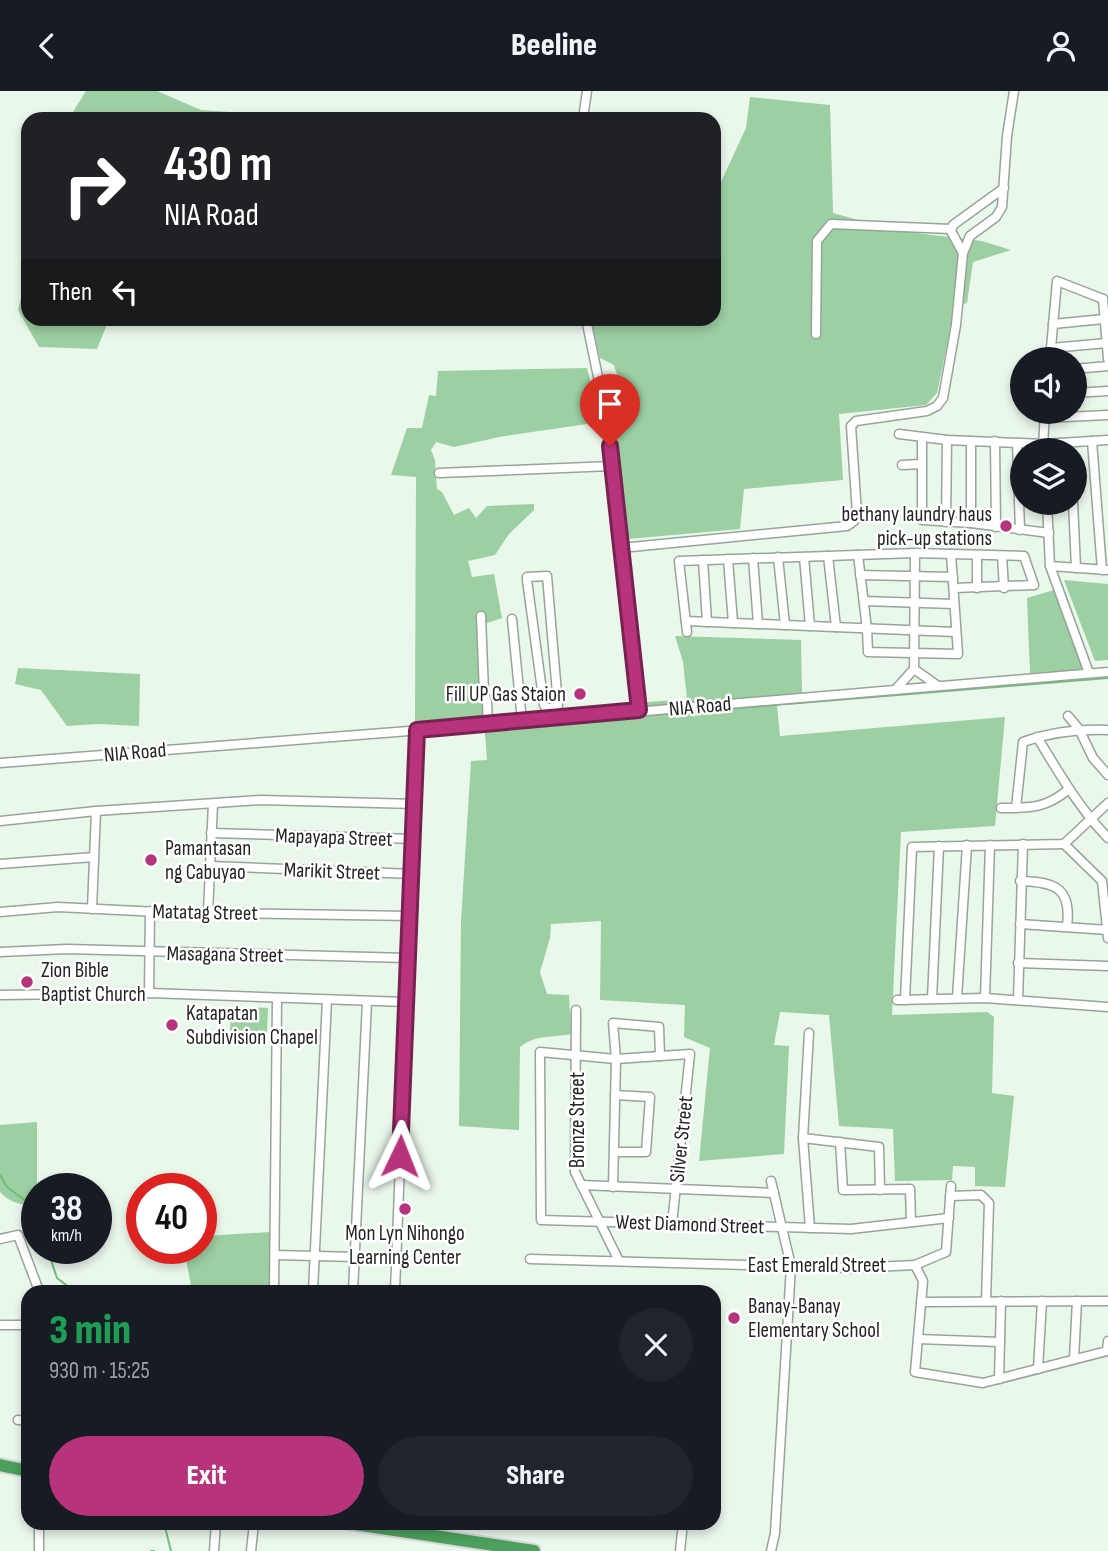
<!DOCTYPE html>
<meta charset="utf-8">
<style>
:root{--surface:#171b24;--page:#20242c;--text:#f1f3f6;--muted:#9ea1a6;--accent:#b7347c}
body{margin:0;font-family:"Sofia Sans Condensed",sans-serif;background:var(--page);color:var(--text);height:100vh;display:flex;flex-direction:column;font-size:26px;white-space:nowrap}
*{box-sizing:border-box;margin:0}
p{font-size:23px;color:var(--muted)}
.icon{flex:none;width:38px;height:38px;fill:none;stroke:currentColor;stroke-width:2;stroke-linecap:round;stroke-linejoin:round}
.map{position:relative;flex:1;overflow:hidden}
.sheet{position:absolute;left:21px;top:1194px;width:700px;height:245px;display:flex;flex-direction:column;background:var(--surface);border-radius:21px;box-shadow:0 4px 10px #0003}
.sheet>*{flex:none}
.top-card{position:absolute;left:21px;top:21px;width:700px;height:214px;border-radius:21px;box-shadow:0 4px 10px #0003;background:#202124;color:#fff;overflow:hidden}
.fabs{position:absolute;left:1010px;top:256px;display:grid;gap:14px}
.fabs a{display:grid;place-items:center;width:77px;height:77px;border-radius:50%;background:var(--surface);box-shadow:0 4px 10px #0003;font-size:35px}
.speed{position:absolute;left:21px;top:1082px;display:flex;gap:14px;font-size:35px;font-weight:700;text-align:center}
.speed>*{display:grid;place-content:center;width:91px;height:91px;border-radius:50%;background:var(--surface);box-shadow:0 4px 10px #0003;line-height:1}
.speed small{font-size:18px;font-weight:400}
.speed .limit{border:10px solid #d22;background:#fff;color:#111}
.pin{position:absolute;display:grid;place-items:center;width:60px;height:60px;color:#fff;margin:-72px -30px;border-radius:50% 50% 50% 0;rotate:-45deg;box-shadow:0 0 7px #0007}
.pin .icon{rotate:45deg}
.me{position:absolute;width:77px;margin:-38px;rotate:2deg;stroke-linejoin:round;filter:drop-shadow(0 0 5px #0008)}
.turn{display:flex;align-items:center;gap:24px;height:147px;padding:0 28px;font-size:32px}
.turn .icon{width:91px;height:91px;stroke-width:2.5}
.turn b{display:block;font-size:49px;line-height:60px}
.then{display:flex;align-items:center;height:66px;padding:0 28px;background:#0003;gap:14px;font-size:26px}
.round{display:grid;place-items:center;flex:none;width:74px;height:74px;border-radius:37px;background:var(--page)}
.summary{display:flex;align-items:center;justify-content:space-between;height:119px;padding:0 28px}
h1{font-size:42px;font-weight:800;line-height:52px;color:#1e9e55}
.action{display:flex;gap:14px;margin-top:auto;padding:14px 28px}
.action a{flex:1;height:80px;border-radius:42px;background:var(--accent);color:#fff;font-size:28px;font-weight:800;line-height:80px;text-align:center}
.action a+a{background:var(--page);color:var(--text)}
header{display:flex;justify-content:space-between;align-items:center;height:91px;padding:0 28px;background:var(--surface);font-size:32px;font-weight:800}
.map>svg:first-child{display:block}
.green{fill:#9ccfa2}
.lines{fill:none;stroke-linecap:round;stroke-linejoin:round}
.stream{stroke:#71be7e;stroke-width:2}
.minor-casing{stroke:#98a499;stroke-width:11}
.highway-casing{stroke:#d7d8d7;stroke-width:16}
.minor{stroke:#fff;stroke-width:8}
.highway{stroke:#4c9f5c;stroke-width:12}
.route-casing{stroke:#772251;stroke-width:18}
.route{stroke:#b7347c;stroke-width:12}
.poi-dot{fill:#b7347c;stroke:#fff;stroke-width:2.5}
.labels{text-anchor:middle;stroke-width:5;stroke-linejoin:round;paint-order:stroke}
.poi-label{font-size:21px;fill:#222622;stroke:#fff;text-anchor:start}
.street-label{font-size:21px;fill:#222622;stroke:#fff}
</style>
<header><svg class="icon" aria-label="back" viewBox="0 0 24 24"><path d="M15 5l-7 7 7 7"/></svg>Beeline<svg class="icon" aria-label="person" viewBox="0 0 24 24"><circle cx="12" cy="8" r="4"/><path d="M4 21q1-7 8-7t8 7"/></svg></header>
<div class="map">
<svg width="1108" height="1460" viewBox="0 0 1108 1460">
<rect width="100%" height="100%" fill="#eaf7eb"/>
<g class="green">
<path d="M86 0H157L201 19 244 22 256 28H62L65 21H73Z"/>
<path d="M750 6 830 14 833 122 887 137 915 133 916 142 982 150 1011 159 973 171 967 212 955 215 937 302 926 314 839 323 843 389 744 398 740 438 628 448 616 336 632 332 614 274 600 267 590 228H714V106L746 37Z"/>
<path d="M28 179V228H109L97 258 39 256 18 219Z"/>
<path d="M587 277 601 331 504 345 454 356 436 351 431 359 435 369 437 398 442 401 454 424 469 417 476 427 487 415 534 413V419L509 443 495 464 468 470 472 486 494 483 502 527 481 534 486 624 687 608 683 571 675 545 801 549 802 602 776 605 780 645 1005 626 995 735 901 741 892 924 987 921 994 926 992 1002 1014 1005 1005 1096 975 1095V1076L953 1075 952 1089 895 1090 893 1038 839 1035 829 924 780 921 774 954 789 955 784 1063 699 1070 710 957 684 946 685 914 600 909 601 830 551 833 550 847 540 881 547 903 569 904 571 943C551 947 537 943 520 956L519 1039 459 1035 461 830 471 670 487 669 484 629 421 635 415 630 416 386 391 384 407 337H422L429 304 436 305 438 280Z"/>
<path d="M1064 489 1108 493V569L1095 570Z"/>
<path d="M1054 499 1085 580 1030 582 1027 507Z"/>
<path d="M18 577 140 583 139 635 98 633 67 635 41 599 15 593Z"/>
<path d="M231 916 268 917 267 941 230 940Z"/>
<path d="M37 1031V1113C23 1116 9 1111 0 1101V1034Z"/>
<path d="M201 1115 205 1145 270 1141V1200H192L184 1157H201Z"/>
</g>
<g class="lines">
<g class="stream">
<path d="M639 625 1108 587"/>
<path d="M0 1084 7 1096 33 1115 37 1127"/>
<path d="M47 1157 57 1187 74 1200"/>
<path d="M164 1432 171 1460"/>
<path d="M151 1460H154"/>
</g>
<defs>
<g id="minor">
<path d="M583 28 587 0"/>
<path d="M963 162 951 140 953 134 1004 97"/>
<path d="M1103 208 1108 268"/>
<path d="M586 228 608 334 639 619"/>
<path d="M1053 233 1104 228"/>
<path d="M816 243 817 150 831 133 951 138"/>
<path d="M1051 257 1107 252"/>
<path d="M1050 268 1057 190 1103 208"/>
<path d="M1074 278 1108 275"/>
<path d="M1074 302 1108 300"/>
<path d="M1044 327 1108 324"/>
<path d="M899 343 947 349 1043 353 1108 349"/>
<path d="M922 347V429L971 432 1049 442"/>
<path d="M971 350V432"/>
<path d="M995 350 996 436"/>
<path d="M1092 350 1102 479"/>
<path d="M1017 352 1020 439"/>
<path d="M1043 356 1045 320"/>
<path d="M902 374 922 373"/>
<path d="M439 382 612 375"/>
<path d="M1047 411 1050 475 1089 582"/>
<path d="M1073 411 1076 477"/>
<path d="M946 431 947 349"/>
<path d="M621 457 847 435 854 430 857 422 851 335 856 330 927 320 937 315 943 307 956 234 963 162 970 145 996 126 1002 116 1007 45 1014 0"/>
<path d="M858 464 867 538 868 561 958 563 951 463"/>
<path d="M977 464V497"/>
<path d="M828 465 836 536"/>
<path d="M1002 465 1004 497"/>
<path d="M778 466 785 534"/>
<path d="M804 466 810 535"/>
<path d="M753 467 758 533"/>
<path d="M728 468 733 532"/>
<path d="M703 469 707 531"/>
<path d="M1050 475 1108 479"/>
<path d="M860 484 953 486"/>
<path d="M864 510 954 513"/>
<path d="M481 525 484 601 487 611 488 633"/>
<path d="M512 528 522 630"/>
<path d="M686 530 955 541"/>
<path d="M687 541 679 470 915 462 1024 465 1034 494 954 497"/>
<path d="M914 578 915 462"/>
<path d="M895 599 914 578 938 595"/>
<path d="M550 617 558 614 547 485 527 486V489L544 614 546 617H550L551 627"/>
<path d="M1068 625 1079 638 1093 667 1108 684"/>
<path d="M1037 646C1059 682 1079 717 1108 747"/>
<path d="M0 672 409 640 1108 581"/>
<path d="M1001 717C1030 717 1045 718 1069 698"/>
<path d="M1016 717 1023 651C1051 641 1079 638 1108 639"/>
<path d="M0 730 96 720 260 709 416 713"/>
<path d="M211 742 415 748"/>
<path d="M1064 753 1102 790 1108 847"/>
<path d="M0 773 94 766"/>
<path d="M210 775 413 783"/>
<path d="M1020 790C1054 791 1072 796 1067 835"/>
<path d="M92 818 96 720"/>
<path d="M0 821 58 816 158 821 410 825"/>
<path d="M208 821 213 713"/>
<path d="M1020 833 1108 839"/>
<path d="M0 861 67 858 408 867"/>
<path d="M1018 872 1108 875"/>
<path d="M149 902 150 820"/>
<path d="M0 904 149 902 406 911"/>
<path d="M957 907 967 754"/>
<path d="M985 907 990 754"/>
<path d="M932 908 939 755"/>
<path d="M897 909 985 907 1108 916"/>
<path d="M905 909 912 756 1064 753 1108 712"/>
<path d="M1018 909 1023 753"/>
<path d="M576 919 575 1081 619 1170"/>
<path d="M809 942 803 1047 810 1137"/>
<path d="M803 1047 879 1056 880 1099"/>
<path d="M840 1051 843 1099 910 1098 911 1131"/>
<path d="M614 1061H646L650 1006 615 1004"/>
<path d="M771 1090 791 1175 775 1442 771 1460"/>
<path d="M581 1094 774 1102"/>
<path d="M613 1096 616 968 613 932 659 936 660 965"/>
<path d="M950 1105 981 1104 989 1112 986 1210"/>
<path d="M672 1133 690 963 616 968 540 961 541 1129 851 1138 949 1127"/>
<path d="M0 1148 18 1144 39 1200"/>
<path d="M275 1164 396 1167"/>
<path d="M530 1168 853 1177 915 1174 946 1161 951 1095"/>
<path d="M915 1174 923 1190 915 1281 983 1292 1107 1260 1108 1250"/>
<path d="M274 1200 277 908"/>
<path d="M313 1200 327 909"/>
<path d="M353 1200 367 911"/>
<path d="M395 1200 417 640"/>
<path d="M921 1211 1108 1210"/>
<path d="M0 1234H28"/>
<path d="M918 1248 1000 1251"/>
<path d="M1074 1268 1077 1210"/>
<path d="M1038 1278 1042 1210"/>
<path d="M999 1288 1001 1210"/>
<path d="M18 1329 28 1330"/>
<path d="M39 1432V1460"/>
<path d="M214 1460 216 1432"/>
<path d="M251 1460 254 1432"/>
<path d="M680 1460 682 1441"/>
</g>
<g id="highway">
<path d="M0 1374 28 1380"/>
<path d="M348 1432 534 1460"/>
</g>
</defs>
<use href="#minor" class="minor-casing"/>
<use href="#highway" class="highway-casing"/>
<use href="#minor" class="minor"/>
<use href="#highway" class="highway"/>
</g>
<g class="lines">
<defs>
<path id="route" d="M400 1065 417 639 639 619 610 355"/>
</defs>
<use href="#route" class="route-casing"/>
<use href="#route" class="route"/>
</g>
<g class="poi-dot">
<circle cx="1006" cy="435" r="7"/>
<circle cx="580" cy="603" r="7"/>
<circle cx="151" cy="769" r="7"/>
<circle cx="27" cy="891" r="7"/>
<circle cx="172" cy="934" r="7"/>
<circle cx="405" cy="1118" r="7"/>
<circle cx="734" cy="1227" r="7"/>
</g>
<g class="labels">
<g class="poi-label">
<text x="992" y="430" text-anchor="end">bethany laundry haus<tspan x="992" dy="24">pick-up stations</tspan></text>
<text x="566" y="610" text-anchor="end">Fill UP Gas Staion</text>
<text x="165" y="764">Pamantasan<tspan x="165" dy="24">ng Cabuyao</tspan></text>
<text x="41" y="886">Zion Bible<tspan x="41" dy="24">Baptist Church</tspan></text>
<text x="186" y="929">Katapatan<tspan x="186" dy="24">Subdivision Chapel</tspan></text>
<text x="405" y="1149" text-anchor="middle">Mon Lyn Nihongo<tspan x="405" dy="24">Learning Center</tspan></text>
<text x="748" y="1222">Banay-Banay<tspan x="748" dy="24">Elementary School</tspan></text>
</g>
<g class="street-label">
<text transform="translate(700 615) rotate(-5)" y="7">NIA Road</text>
<text transform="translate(135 661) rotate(-5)" y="7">NIA Road</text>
<text transform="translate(334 746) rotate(2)" y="7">Mapayapa Street</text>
<text transform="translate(332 780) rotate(2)" y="7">Marikit Street</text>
<text transform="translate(205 821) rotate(1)" y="7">Matatag Street</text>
<text transform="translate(225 863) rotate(1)" y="7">Masagana Street</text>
<text transform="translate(577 1029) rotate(-90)" y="7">Bronze Street</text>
<text transform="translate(681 1048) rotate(-84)" y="7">Silver Street</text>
<text transform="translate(690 1133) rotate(2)" y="7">West Diamond Street</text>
<text x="817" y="1181">East Emerald Street</text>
</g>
</g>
</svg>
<div class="fabs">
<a><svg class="icon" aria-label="sound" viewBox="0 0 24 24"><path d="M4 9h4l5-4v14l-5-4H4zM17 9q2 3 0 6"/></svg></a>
<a><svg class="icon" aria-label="layers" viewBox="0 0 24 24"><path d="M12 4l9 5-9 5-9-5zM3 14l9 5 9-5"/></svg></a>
</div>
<div class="speed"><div>38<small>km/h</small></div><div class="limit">40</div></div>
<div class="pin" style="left:610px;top:355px;background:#d93025"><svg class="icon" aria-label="arrive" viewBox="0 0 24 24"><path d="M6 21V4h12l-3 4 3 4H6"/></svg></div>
<svg class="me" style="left:400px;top:1065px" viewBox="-20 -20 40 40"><path d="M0-17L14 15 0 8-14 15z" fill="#b7347c" stroke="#fff" stroke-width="4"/></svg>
<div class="top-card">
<div class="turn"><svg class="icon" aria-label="right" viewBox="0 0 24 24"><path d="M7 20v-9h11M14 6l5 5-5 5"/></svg><div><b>430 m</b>NIA Road</div></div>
<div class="then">Then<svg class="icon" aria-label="left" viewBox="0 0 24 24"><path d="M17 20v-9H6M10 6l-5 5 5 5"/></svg></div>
</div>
<section class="sheet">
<div class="summary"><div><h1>3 min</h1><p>930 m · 15:25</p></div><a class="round"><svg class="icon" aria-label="close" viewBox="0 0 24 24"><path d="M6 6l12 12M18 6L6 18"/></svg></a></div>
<div class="action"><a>Exit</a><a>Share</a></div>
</section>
</div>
